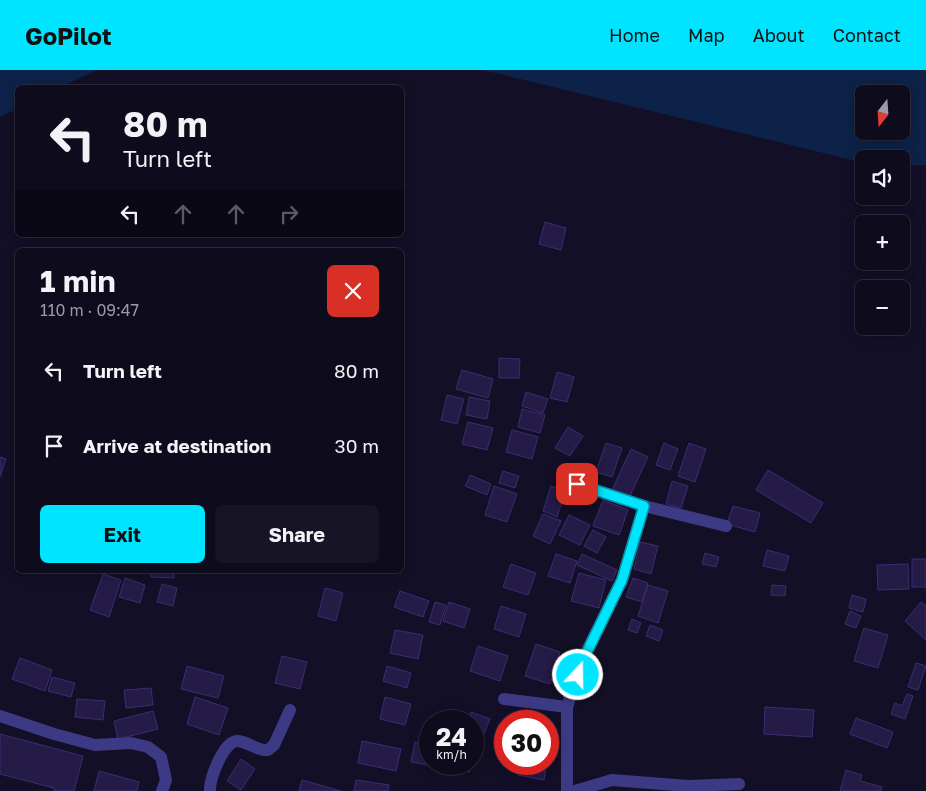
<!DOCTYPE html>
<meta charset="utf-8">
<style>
:root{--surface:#0e0b1c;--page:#171425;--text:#f1f3f6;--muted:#9b9ba3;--line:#2e2b3b;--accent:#00e5ff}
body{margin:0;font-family:"Golos Text",sans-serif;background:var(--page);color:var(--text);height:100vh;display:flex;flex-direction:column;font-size:19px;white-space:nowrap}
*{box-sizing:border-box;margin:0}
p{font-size:16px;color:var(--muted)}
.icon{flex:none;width:28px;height:28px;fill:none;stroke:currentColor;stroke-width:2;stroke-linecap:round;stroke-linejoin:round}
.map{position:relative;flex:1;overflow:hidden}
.panel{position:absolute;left:15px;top:178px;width:389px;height:325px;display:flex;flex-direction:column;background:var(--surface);border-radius:8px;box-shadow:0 2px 12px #0003,0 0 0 1px var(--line)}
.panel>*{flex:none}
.top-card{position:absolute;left:15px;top:15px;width:389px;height:152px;border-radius:8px;box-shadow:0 2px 12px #0003,0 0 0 1px var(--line);background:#0e0b1c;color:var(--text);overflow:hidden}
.needle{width:32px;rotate:197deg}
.controls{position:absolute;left:855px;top:15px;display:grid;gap:10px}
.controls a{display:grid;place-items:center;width:55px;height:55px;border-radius:8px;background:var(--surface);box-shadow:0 2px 12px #0003,0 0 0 1px var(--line);font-size:25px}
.speed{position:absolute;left:419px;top:640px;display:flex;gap:10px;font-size:25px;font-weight:700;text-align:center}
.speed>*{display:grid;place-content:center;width:65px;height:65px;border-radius:50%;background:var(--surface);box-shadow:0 2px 12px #0003,0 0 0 1px var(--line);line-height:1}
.speed small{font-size:12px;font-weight:400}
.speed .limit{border:8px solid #d22;background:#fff;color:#111}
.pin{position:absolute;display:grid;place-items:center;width:42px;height:42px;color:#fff;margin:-21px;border-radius:10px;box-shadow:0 2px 8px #0006}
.me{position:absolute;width:55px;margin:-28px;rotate:21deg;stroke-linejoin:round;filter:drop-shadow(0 0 4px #0008)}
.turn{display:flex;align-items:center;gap:18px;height:105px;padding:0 25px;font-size:22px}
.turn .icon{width:65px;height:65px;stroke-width:2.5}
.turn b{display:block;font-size:35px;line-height:42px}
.lanes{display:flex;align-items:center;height:48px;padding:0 25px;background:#0003;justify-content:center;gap:25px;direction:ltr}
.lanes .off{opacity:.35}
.round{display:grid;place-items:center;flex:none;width:52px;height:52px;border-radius:8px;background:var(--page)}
.head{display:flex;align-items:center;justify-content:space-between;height:85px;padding:0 25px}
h1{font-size:30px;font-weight:700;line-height:38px}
.button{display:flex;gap:10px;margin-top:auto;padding:10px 25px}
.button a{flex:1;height:58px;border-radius:8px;background:var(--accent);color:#111;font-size:20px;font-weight:700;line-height:58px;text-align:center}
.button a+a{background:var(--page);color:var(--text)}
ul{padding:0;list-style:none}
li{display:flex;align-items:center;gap:15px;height:75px;padding:0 25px}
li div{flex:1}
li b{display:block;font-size:19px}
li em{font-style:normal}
header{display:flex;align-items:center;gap:30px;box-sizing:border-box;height:70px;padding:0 25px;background:var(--accent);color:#111}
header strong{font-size:24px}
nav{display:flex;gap:28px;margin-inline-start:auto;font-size:18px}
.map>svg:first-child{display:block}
.water{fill:#0c2248;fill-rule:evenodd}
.building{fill:#241b47;stroke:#3b2d73}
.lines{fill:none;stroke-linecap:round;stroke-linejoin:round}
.minor{stroke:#3d3a85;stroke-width:12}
.route-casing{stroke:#0095a6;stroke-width:12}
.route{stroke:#00e5ff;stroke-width:9}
</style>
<header>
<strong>GoPilot</strong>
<nav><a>Home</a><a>Map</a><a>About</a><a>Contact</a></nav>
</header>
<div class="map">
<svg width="926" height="721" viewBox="0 0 926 721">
<rect width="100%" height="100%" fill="#130f26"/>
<g class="water">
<path d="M0 0H97L61 17 18 18 17 39 0 47Z"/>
<path d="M483 0H926V95L901 96V89H864V93ZM864 24H901V61H864Z"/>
</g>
<g class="building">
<path d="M545 152 566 158 561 180 539 174Z"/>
<path d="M499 288 520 289 519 308H499Z"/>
<path d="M462 300 493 309 488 328 456 319Z"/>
<path d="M557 302 574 307 567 332 550 328Z"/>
<path d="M526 322 548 329 543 343 522 336Z"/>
<path d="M447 325 464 329 457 354 441 350Z"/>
<path d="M469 327 490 331 487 349 466 345Z"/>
<path d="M522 339 545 345 540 363 518 357Z"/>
<path d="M468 352 493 358 487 380 462 374Z"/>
<path d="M568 357 583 366 570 386 555 378Z"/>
<path d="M512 360 538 367 532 389 506 382Z"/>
<path d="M606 373 622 378 612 407 596 402Z"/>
<path d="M664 373 678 379 670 400 656 395Z"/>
<path d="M689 373 706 379 695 412 678 406Z"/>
<path d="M631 379 648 387 629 428 612 420Z"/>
<path d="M0 387 6 389 0 407Z"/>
<path d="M768 400 823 433 811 453 756 420Z"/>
<path d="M503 401 519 406 515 418 499 413Z"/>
<path d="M470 405 491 414 487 425 465 416Z"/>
<path d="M672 411 688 416 681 438 666 434Z"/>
<path d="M494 416 517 424 507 452 485 445Z"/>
<path d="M551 416 566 421 557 447 543 441Z"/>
<path d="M603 430 628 440 619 465 593 456Z"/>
<path d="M733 436 760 443 755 462 727 454Z"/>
<path d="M543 444 561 451 550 474 533 466Z"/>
<path d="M569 445 590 455 580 475 559 465Z"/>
<path d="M593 460 606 467 597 483 584 476Z"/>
<path d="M640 472 658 476 651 504 634 499Z"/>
<path d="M767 480 789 486 785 501 763 496Z"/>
<path d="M705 483 719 487 716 497 702 494Z"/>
<path d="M556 484 577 491 570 513 548 506Z"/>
<path d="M582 484 617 500 612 511 577 495Z"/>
<rect x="912" y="489" width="14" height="28"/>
<path d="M511 494 536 503 528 525 503 517Z"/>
<path d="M908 494 909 519 878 520 877 495Z"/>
<path d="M151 500H174V508L151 507Z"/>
<path d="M579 503 606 510 599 538 571 531Z"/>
<path d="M103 504 121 510 109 547 90 540Z"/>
<path d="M125 508 145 515 140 533 119 527Z"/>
<path d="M633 508 648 513 642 532 626 527Z"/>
<path d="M162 514 177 518 173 536 157 532Z"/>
<path d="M648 515 668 521 658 553 638 546Z"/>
<path d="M772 515 786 516 785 526 771 525Z"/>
<path d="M325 518 343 523 336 551 318 546Z"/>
<path d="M400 521 429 531 423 547 394 537Z"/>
<path d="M852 525 866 529 863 542 849 538Z"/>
<path d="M435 532 446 535 440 555 429 552Z"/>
<path d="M449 532 470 539 464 558 443 551Z"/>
<path d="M921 532 926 536V570L905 551Z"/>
<path d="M501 536 526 544 519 567 494 559Z"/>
<path d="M850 541 861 546 856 558 845 554Z"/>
<path d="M632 549 641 553 637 563 628 560Z"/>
<path d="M650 555 663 560 659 571 646 566Z"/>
<path d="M864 558 888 565 878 598 854 591Z"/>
<path d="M395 560 423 565 418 589 390 583Z"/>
<path d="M536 574 560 582 550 614 525 606Z"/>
<path d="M478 576 508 586 500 611 470 601Z"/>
<path d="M282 586 307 592 300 619 275 613Z"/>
<path d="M20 588 52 600 45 621 12 609Z"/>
<path d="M916 593 926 596 918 620 908 617Z"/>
<path d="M187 596 224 606 218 628 181 619Z"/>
<path d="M387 596 411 603 407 618 383 611Z"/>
<path d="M52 607 75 613 71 627 48 621Z"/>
<path d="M151 618 153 635 126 638 124 620Z"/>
<path d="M907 624 913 626 905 649 891 644 895 633 902 636Z"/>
<path d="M195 627 228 638 219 665 187 654Z"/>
<path d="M385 627 411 634 405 655 380 649Z"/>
<path d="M77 629 105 631 103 650 75 647Z"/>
<path d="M765 637 814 640 812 667 764 664Z"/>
<path d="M153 641 158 659 118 669 114 651Z"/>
<path d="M471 642 490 649 484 664 472 660V651H468Z"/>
<path d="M856 648 893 662 887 678 850 664Z"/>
<path d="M0 664 83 686 74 721H54V718L0 704Z"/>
<path d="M362 671 401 679 396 701 358 693Z"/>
<path d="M415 672 430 675 427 695 411 692Z"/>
<path d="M241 689 255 699 241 720 227 711Z"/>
<path d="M453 694H471L469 702 452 697Z"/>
<path d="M521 694 546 698 544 710 518 705Z"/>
<path d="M846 700 862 705 860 711 882 717 881 721H840Z"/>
<path d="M99 701 139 712 137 721H94Z"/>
<path d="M302 710 341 721H299Z"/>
<path d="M356 710 389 715 388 721H354Z"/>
</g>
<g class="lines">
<g class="minor">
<path d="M577 414 644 436 726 456"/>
<path d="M504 629 567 637"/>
<path d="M0 646 54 664 95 675 131 673 148 677 161 687 166 710 162 721"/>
<path d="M210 721C209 709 224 670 238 671 249 672 257 681 268 680L274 675 290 640"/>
<path d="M567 721V637L583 589 622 510 644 436"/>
<path d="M575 721 612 710 688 716 739 714"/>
</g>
</g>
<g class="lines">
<defs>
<path id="route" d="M577 414 644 436 622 510 583 590 578 605"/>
</defs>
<use href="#route" class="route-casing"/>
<use href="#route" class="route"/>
</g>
</svg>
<div class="controls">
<a><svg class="needle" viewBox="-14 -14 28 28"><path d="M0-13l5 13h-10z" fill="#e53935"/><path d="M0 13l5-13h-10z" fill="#9b9ba3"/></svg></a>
<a><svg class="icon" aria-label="sound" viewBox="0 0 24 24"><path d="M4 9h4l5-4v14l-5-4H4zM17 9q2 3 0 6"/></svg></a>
<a>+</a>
<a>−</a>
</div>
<div class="speed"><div>24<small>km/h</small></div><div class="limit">30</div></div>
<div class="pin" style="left:577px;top:414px;background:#d93025"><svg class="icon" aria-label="arrive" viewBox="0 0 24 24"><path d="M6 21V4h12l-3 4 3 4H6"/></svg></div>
<svg class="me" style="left:578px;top:605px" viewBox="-20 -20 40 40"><circle r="17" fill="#00e5ff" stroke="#fff" stroke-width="3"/><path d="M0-11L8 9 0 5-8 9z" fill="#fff"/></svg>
<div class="top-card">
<div class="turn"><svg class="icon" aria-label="left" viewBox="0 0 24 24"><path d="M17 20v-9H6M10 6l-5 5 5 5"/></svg><div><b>80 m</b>Turn left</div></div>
<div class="lanes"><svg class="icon" aria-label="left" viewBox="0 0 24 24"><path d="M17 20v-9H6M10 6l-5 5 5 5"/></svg><svg class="icon off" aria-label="ahead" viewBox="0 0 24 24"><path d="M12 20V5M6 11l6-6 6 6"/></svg><svg class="icon off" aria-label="ahead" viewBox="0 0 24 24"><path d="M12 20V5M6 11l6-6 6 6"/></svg><svg class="icon off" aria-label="right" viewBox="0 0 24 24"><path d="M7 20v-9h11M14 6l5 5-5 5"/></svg></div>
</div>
<section class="panel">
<div class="head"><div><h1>1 min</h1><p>110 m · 09:47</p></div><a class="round" style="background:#d93025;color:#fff"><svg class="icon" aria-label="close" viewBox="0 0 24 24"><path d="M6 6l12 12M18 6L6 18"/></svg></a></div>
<ul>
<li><svg class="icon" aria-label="left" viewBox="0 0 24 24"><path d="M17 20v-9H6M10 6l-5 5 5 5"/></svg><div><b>Turn left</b></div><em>80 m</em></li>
<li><svg class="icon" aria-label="arrive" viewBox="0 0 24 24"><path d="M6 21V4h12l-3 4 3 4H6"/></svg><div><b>Arrive at destination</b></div><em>30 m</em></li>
</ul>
<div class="button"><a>Exit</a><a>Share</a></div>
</section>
</div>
